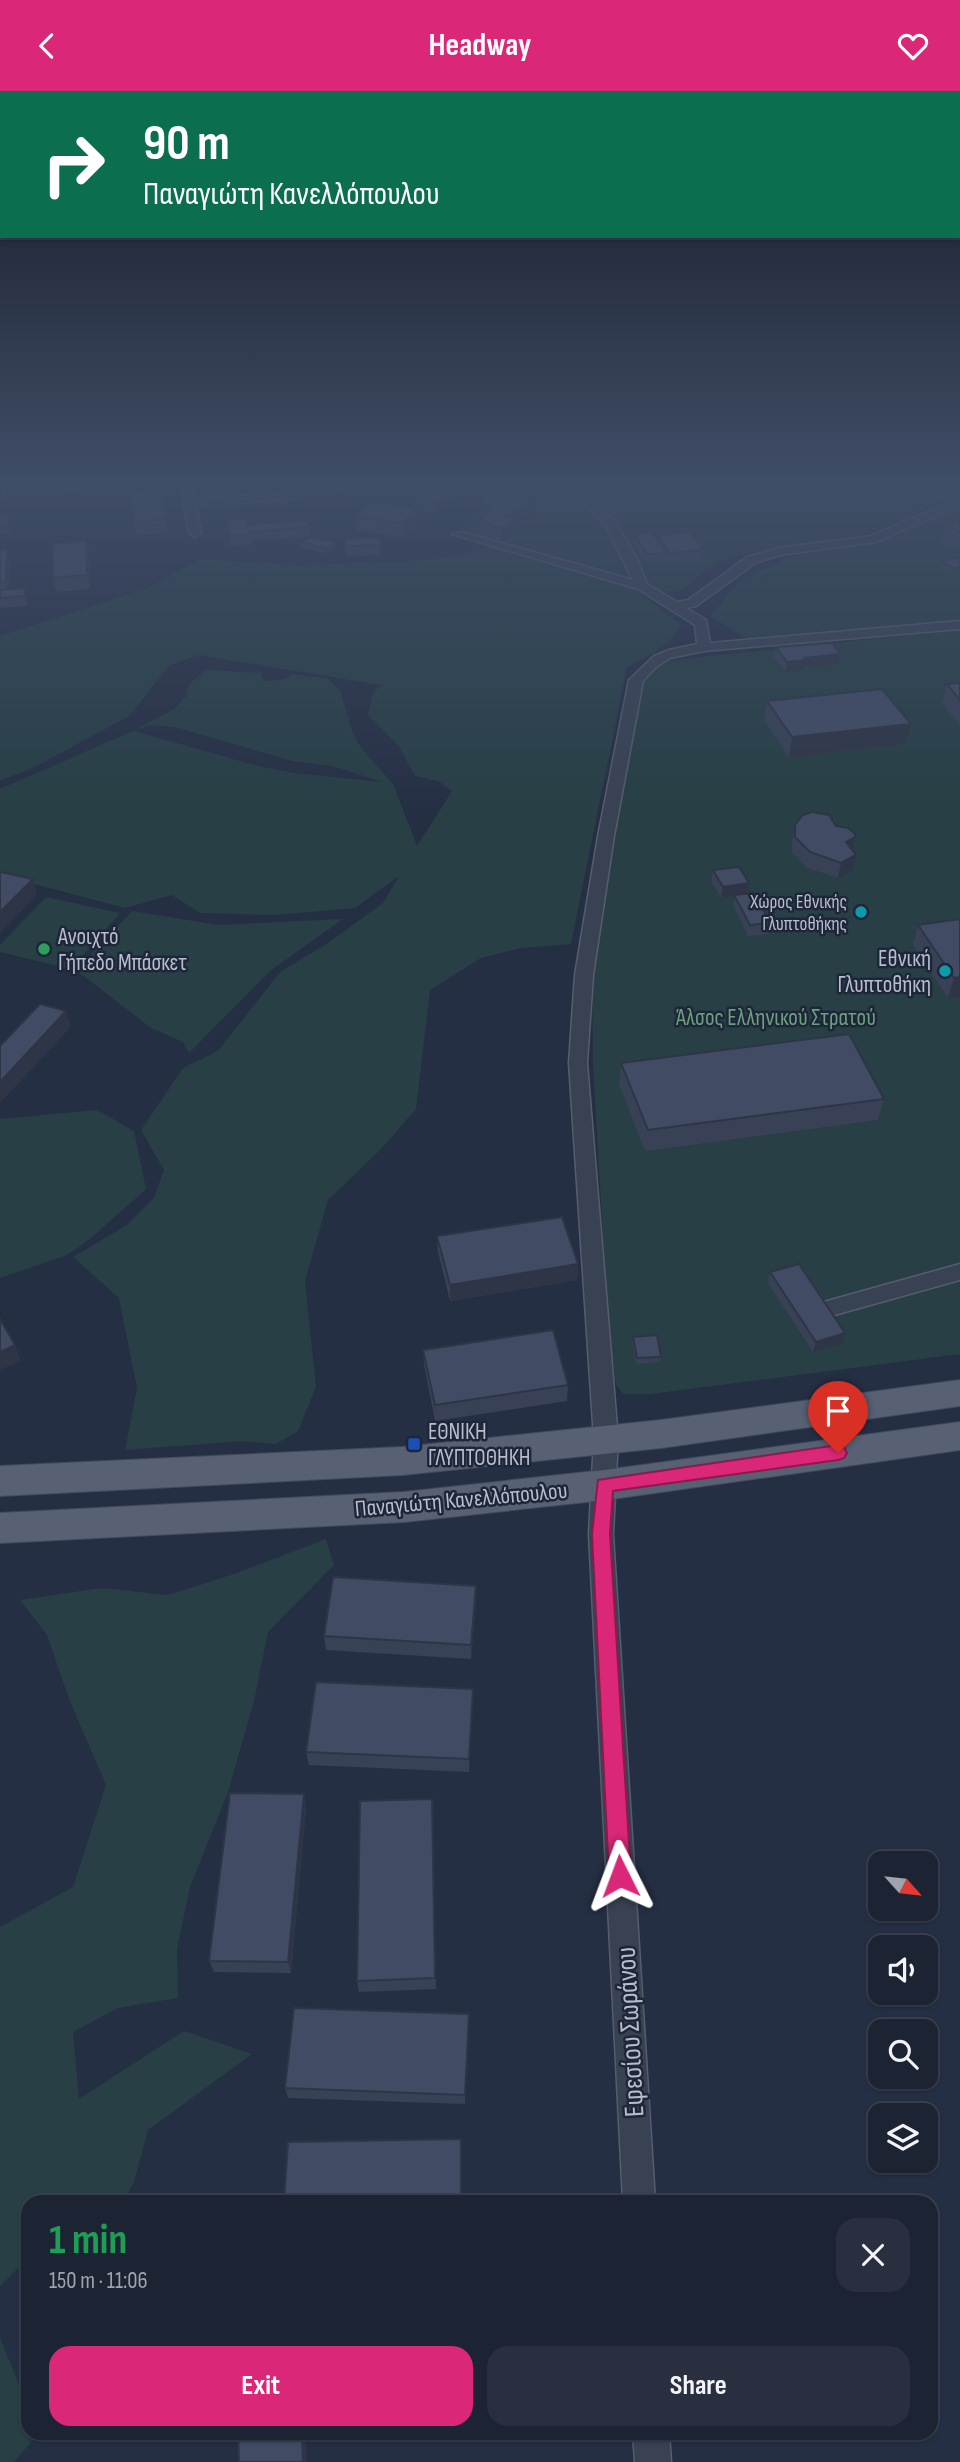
<!DOCTYPE html>
<meta charset="utf-8">
<style>
:root{--surface:#1c2333;--page:#292f3f;--text:#f1f3f6;--muted:#a0a4ac;--line:#3a404e;--accent:#db2777}
body{margin:0;font-family:"Sofia Sans Condensed",sans-serif;background:var(--page);color:var(--text);height:100vh;display:flex;flex-direction:column;font-size:26px;white-space:nowrap}
*{box-sizing:border-box;margin:0}
p{font-size:23px;color:var(--muted)}
.icon{flex:none;width:38px;height:38px;fill:none;stroke:currentColor;stroke-width:2;stroke-linecap:round;stroke-linejoin:round}
.map{position:relative;flex:1;overflow:hidden}
.details{position:absolute;left:21px;top:2104px;width:917px;height:245px;display:flex;flex-direction:column;background:var(--surface);border-radius:21px;box-shadow:0 2px 5px #0004,0 0 0 2px var(--line)}
.details>*{flex:none}
.guide{position:absolute;left:0px;top:0px;width:961px;height:147px;box-shadow:0 2px 5px #0004,0 0 0 2px var(--line);background:#0b6e4f;color:#fff;overflow:hidden}
.needle{width:46px;rotate:117deg}
.controls{position:absolute;left:868px;top:1760px;display:grid;gap:14px}
.controls a{display:grid;place-items:center;width:70px;height:70px;border-radius:14px;background:var(--surface);box-shadow:0 2px 5px #0004,0 0 0 2px var(--line);font-size:35px}
.pin{position:absolute;display:grid;place-items:center;width:60px;height:60px;color:#fff;margin:-72px -30px;border-radius:50% 50% 50% 0;rotate:-45deg;box-shadow:0 0 7px #0007}
.pin .icon{rotate:45deg}
.me{position:absolute;width:77px;margin:-38px;rotate:357deg;stroke-linejoin:round;filter:drop-shadow(0 0 5px #0008)}
.turn{display:flex;align-items:center;gap:24px;height:147px;padding:0 28px;font-size:32px}
.turn .icon{width:91px;height:91px;stroke-width:2.5}
.turn b{display:block;font-size:49px;line-height:60px}
.round{display:grid;place-items:center;flex:none;width:74px;height:74px;border-radius:21px;background:var(--page)}
.summary{display:flex;align-items:center;justify-content:space-between;height:119px;padding:0 28px}
h1{font-size:42px;font-weight:700;line-height:52px;color:#1e9e55}
.button{display:flex;gap:14px;margin-top:auto;padding:14px 28px}
.button a{flex:1;height:80px;border-radius:21px;background:var(--accent);color:#fff;font-size:28px;font-weight:700;line-height:80px;text-align:center}
.button a+a{background:var(--page);color:var(--text)}
header{display:flex;justify-content:space-between;align-items:center;height:91px;padding:0 28px;background:var(--accent);color:#fff;font-size:32px;font-weight:700}
.map>svg:first-child{display:block}
.green{fill:#273f45;fill-rule:evenodd}
.lines{fill:none;stroke-linecap:round;stroke-linejoin:round}
.street-casing{stroke:#555d6e;stroke-width:3}
.primary-casing{stroke:#434b5d;stroke-width:2}
.street{fill:#394253;fill-rule:evenodd}
.primary{fill:#576173;fill-rule:evenodd}
.wall{fill:#384156}
.shaded-wall{fill:#2e3546}
.building{fill:#414c64;stroke:#2e3546;stroke-width:2}
.route{fill:#db2777;stroke:#8e194d;stroke-width:2}
.culture-dot{fill:#0f9aa8;stroke:#1e2739;stroke-width:2.5}
.leisure-dot{fill:#2e9e5b;stroke:#1e2739;stroke-width:2.5}
.transit-dot{fill:#1a4fb4;stroke:#1e2739;stroke-width:2.5}
.labels{text-anchor:middle;stroke-width:5;stroke-linejoin:round;paint-order:stroke}
.far-poi-label{font-size:19px;fill:#b7bdcd;stroke:#1e2739;text-anchor:end}
.poi-label{font-size:23px;fill:#b7bdcd;stroke:#1e2739;text-anchor:start}
.park-label{font-size:23px;fill:#6ca07c;stroke:#1e2739}
.street-label{font-size:23px;fill:#b7bdcd;stroke:#1e2739}
.near-street-label{font-size:28px;fill:#b7bdcd;stroke:#1e2739}
</style>
<header><svg class="icon" aria-label="back" viewBox="0 0 24 24"><path d="M15 5l-7 7 7 7"/></svg>Headway<svg class="icon" aria-label="heart" viewBox="0 0 24 24"><path d="M12 20l-8-8c-3-5 5-10 8-4 3-6 11-1 8 4z"/></svg></header>
<div class="map">
<svg width="960" height="2371" viewBox="0 0 960 2371">
<rect width="100%" height="100%" fill="#252f44"/>
<g class="green">
<path d="M513 389H559L604 434 634 489 457 441Z"/>
<path d="M578 389H960V401C929 415 898 432 865 442 819 456 768 454 722 470 689 482 698 506 651 500Z"/>
<path d="M960 415V529L748 548 710 525 740 489 799 462 875 453Z"/>
<path d="M487 455 634 498 680 533C672 556 648 565 627 576L571 853 521 857 481 867 430 899 416 1018 381 1058 328 1109 305 1190 316 1296 298 1340 276 1353 243 1350 125 1359 137 1297 119 1207 73 1166 127 1134 154 1107 164 1079 141 1039 183 977 218 960 280 881 325 854 383 812 399 785 355 817 276 824 200 822 172 804 125 817 0 784V698L133 640 174 618 186 605 189 593 206 579 261 582 263 590 286 588 291 583 327 587 340 599 352 640 361 657 393 693 417 755 452 700 438 690 415 685 400 657 368 624 373 602 381 594 199 564 170 574 129 625 35 676 0 690V545L148 497 200 468 300 474 417 470 470 463ZM150 634 175 636 292 670 332 675 382 691 295 682 258 675 134 640Z"/>
<path d="M960 539V1263L651 1303H623L616 1294 608 1231 593 975 592 877 641 590 652 577 673 569Z"/>
<path d="M46 806 120 822 71 878 0 861V854Z"/>
<path d="M132 820 218 834 343 828 270 880 189 962 183 951 151 937 76 879Z"/>
<path d="M97 1019 134 1040 146 1098 90 1148 67 1164 0 1187V1028Z"/>
<path d="M326 1448 334 1474 268 1541 254 1610 228 1701 190 1796 177 1858 178 1907 118 1917 73 1941 79 2008 184 1940 252 1963 148 2039 134 2091 124 2110H28V2177L17 2178 0 2195V1836L73 1796 106 1694 69 1608 47 1544 20 1509 102 1497 168 1504 234 1483Z"/>
<path d="M0 2247 18 2291 31 2351 14 2371H0Z"/>
</g>
<g class="lines">
<defs>
<g id="street">
<path d="M180 389H191L195 408 294 402 300 405 294 408 196 415 201 442 195 446 189 442Z"/>
<path d="M563 389H575L616 432 636 466 647 493 677 511 688 509 747 466 779 457 870 445 960 407V414L877 451 780 464 755 472 696 515 686 517 706 529 710 552 960 530V538L704 560 670 567 656 576 643 590 614 745 593 884 587 972 618 1348 613 1443 655 2110H623L589 1443 594 1348 569 972 575 884 598 745 629 589 654 565 669 559 697 553 695 534 638 498 452 443 462 441 633 489 607 436Z"/>
<path d="M960 1173V1189L820 1228 812 1226 809 1220 812 1214 820 1212Z"/>
<path d="M633 2342H669L671 2371H635Z"/>
</g>
<g id="primary">
<path d="M960 1289V1315L661 1357 402 1384 0 1405V1375L402 1356 661 1329Z"/>
<path d="M960 1331V1359L605 1409 404 1431 0 1452V1422L404 1401 605 1379Z"/>
</g>
</defs>
<use href="#street" class="street-casing"/>
<use href="#primary" class="primary-casing"/>
<use href="#street" class="street"/>
<use href="#primary" class="primary"/>
</g>
<g class="wall">
<path d="M0 389H9L8 408H0Z"/>
<path d="M50 389H86V401L53 404Z"/>
<path d="M125 389H158V396L126 398Z"/>
<path d="M312 389H343L345 402 316 404Z"/>
<path d="M431 389H475L437 423 417 420 418 430 404 446 357 439 356 425 413 416 412 405Z"/>
<path d="M162 398 168 442 136 444 134 431Z"/>
<path d="M484 402 535 428 523 430 516 435V442L502 450 478 444V430L484 425 481 422V409L484 406Z"/>
<path d="M0 425H9L11 434 10 443 0 444Z"/>
<path d="M227 429 248 434 309 436 310 446 251 450V453L231 455Z"/>
<path d="M960 429V462L941 451 945 433Z"/>
<path d="M634 443 658 449V444L703 459 702 469 669 471 665 466V471L646 473 633 452Z"/>
<path d="M380 447 381 464 346 465 345 448Z"/>
<path d="M86 450 89 464 90 498 56 501 53 487Z"/>
<path d="M302 451 335 457 327 463 302 456Z"/>
<path d="M7 458 10 472 9 498 25 497 28 507 27 515 0 517V459Z"/>
<path d="M960 466 952 482 941 476 942 471Z"/>
<path d="M776 556 840 563 839 573 804 576V579L786 581 774 566Z"/>
<path d="M960 592V634L942 613 947 593Z"/>
<path d="M767 610 911 633 906 653 789 666 764 629Z"/>
<path d="M795 734 836 735 855 746 852 759V780L838 787 807 777 792 761V750Z"/>
<path d="M713 779 748 802 770 832 768 843 748 845 733 814 734 805 721 807 711 790Z"/>
<path d="M960 828V906L948 907 913 854 918 834Z"/>
<path d="M621 972 884 1008 878 1029 645 1060 619 993Z"/>
<path d="M437 1145 578 1173 577 1189 450 1210 438 1161Z"/>
<path d="M770 1181 842 1253 813 1261 768 1192Z"/>
<path d="M633 1246 661 1266 660 1271 636 1273 632 1251Z"/>
<path d="M423 1259 568 1294 567 1310 435 1330 424 1274Z"/>
<path d="M476 1509 471 1568 326 1559 324 1545Z"/>
<path d="M473 1598 469 1681 309 1674 306 1661Z"/>
<path d="M432 1708 436 1898 359 1901 357 1890Z"/>
<path d="M306 1716 291 1882 214 1881 209 1870Z"/>
<path d="M469 1933 465 2013 288 2007 285 1997Z"/>
</g>
<g class="shaded-wall">
<path d="M5 389H9L8 408 5 394Z"/>
<path d="M460 389H475L437 423V409Z"/>
<path d="M536 414 535 428 523 430 516 435V442L502 450V425L523 416Z"/>
<path d="M417 417 418 430 404 446 403 432Z"/>
<path d="M9 425 11 434 10 443 8 434Z"/>
<path d="M86 450 89 464 90 498 87 484Z"/>
<path d="M335 452V457L327 463 326 458Z"/>
<path d="M7 458 10 472 9 505 6 491Z"/>
<path d="M960 476V480L952 482 953 477Z"/>
<path d="M25 497 28 507 27 515 25 505Z"/>
<path d="M840 563 839 573 804 576V579L786 581 787 571 804 567Z"/>
<path d="M911 633 906 653 789 666 792 646Z"/>
<path d="M855 746 852 762 846 751Z"/>
<path d="M856 764 852 780 838 787 841 772Z"/>
<path d="M33 788 37 804 0 842V821Z"/>
<path d="M749 792 748 803 721 807 723 796Z"/>
<path d="M960 886V906L948 907 954 887Z"/>
<path d="M66 920 71 936 0 1012V991Z"/>
<path d="M578 1173 577 1189 450 1210V1194Z"/>
<path d="M845 1242 842 1253 813 1261 816 1251Z"/>
<path d="M15 1254 21 1270 0 1279V1261Z"/>
<path d="M476 1495V1509L471 1568V1554Z"/>
<path d="M473 1598V1612L469 1681V1668Z"/>
<path d="M304 1703 306 1716 291 1882 288 1871Z"/>
<path d="M302 2342H305L307 2371H303Z"/>
</g>
<g class="building">
<rect x="0" y="389" width="5" height="5"/>
<path d="M50 389H72L50 390Z"/>
<path d="M314 389H343L345 393 315 395Z"/>
<path d="M431 389H460L437 409 412 405Z"/>
<path d="M162 398 166 428 134 431 131 401Z"/>
<path d="M491 398 518 407 523 412H535L536 414 523 416 517 421 502 425 516 428 502 437 478 430 492 418 481 409 488 403 484 402Z"/>
<path d="M370 410 417 417 403 432 356 425Z"/>
<path d="M0 425H9L8 434H0Z"/>
<path d="M247 428 248 434 307 429 309 436 250 441V444L230 445 227 429Z"/>
<path d="M960 429V442L945 433Z"/>
<path d="M652 441 666 462 647 463 634 443Z"/>
<path d="M691 441 703 459 670 462 658 444Z"/>
<path d="M310 446 335 452 326 458 302 451Z"/>
<path d="M380 447 381 454 345 455V448Z"/>
<path d="M86 450 87 484 53 487V453Z"/>
<path d="M7 458 6 491 0 492V459Z"/>
<path d="M960 466V476L953 477 942 471Z"/>
<path d="M25 497V505L0 507V499Z"/>
<path d="M832 552 840 563 804 567 805 569 787 571 776 556Z"/>
<path d="M960 592V609L947 593Z"/>
<path d="M882 598 911 633 792 646 767 610Z"/>
<path d="M812 721 829 724 836 735 848 737 855 743V746L846 751 856 764 841 772 810 761 795 746V734L803 724Z"/>
<path d="M739 776 749 792 723 796 713 779Z"/>
<path d="M0 781 33 788 0 821Z"/>
<path d="M754 802 770 832 750 834 734 804Z"/>
<path d="M960 828V886L954 887 918 834Z"/>
<path d="M40 913 66 920 0 991V955Z"/>
<path d="M849 943 884 1008 648 1039 621 972Z"/>
<path d="M562 1126 578 1173 450 1194 437 1145Z"/>
<path d="M799 1173 845 1242 816 1251 770 1181Z"/>
<path d="M0 1228 15 1254 0 1261Z"/>
<path d="M553 1239 568 1294 435 1314 423 1259Z"/>
<path d="M657 1244 661 1266 637 1267 633 1246Z"/>
<path d="M333 1486 476 1495 471 1554 324 1545Z"/>
<path d="M316 1591 473 1598 469 1668 306 1661Z"/>
<path d="M230 1702 304 1703 288 1871 209 1870Z"/>
<path d="M432 1708 435 1887 357 1890 360 1710Z"/>
<path d="M294 1917 469 1923 465 2004 285 1997Z"/>
<path d="M461 2048V2110H284L288 2051Z"/>
<path d="M238 2342H302L303 2371H239Z"/>
</g>
<linearGradient id="sky" x2="0" y2="1"><stop stop-color="#141a25"/><stop offset="0.54" stop-color="#404d67"/><stop offset="1" stop-color="#404d67" stop-opacity="0"/></linearGradient>
<rect width="960" height="721" fill="url(#sky)"/>
<path class="route" d="M838 1354 844 1356 847 1362 844 1367 838 1369 613 1400 610 1443 631 1785 628 1792 620 1796 613 1792 609 1785 592 1443 598 1389Z"/>
<g class="culture-dot">
<circle cx="861" cy="821" r="7"/>
<circle cx="945" cy="880" r="7"/>
</g>
<circle class="leisure-dot" cx="44" cy="858" r="7"/>
<rect class="transit-dot" x="407" y="1346" width="14" height="14" rx="3.5"/>
<g class="labels">
<g class="far-poi-label">
<text x="847" y="817">Χώρος Εθνικής<tspan x="847" dy="22">Γλυπτοθήκης</tspan></text>
</g>
<g class="poi-label">
<text x="58" y="853">Ανοιχτό<tspan x="58" dy="26">Γήπεδο Μπάσκετ</tspan></text>
<text x="931" y="875" text-anchor="end">Εθνική<tspan x="931" dy="26">Γλυπτοθήκη</tspan></text>
<text x="428" y="1348">ΕΘΝΙΚΗ<tspan x="428" dy="26">ΓΛΥΠΤΟΘΗΚΗ</tspan></text>
</g>
<g class="park-label">
<text x="776" y="934">Άλσος Ελληνικού Στρατού</text>
</g>
<g class="street-label">
<text transform="translate(461 1408) rotate(-5)" y="8">Παναγιώτη Κανελλόπουλου</text>
</g>
<g class="near-street-label">
<text transform="translate(629 1941) rotate(-93)" y="10">Εφεσίου Σωράνου</text>
</g>
</g>
</svg>
<div class="controls">
<a><svg class="needle" viewBox="-14 -14 28 28"><path d="M0-13l5 13h-10z" fill="#e53935"/><path d="M0 13l5-13h-10z" fill="#a0a4ac"/></svg></a>
<a><svg class="icon" aria-label="sound" viewBox="0 0 24 24"><path d="M4 9h4l5-4v14l-5-4H4zM17 9q2 3 0 6"/></svg></a>
<a><svg class="icon" aria-label="search" viewBox="0 0 24 24"><circle cx="10" cy="10" r="6"/><path d="M15 15l6 6"/></svg></a>
<a><svg class="icon" aria-label="layers" viewBox="0 0 24 24"><path d="M12 4l9 5-9 5-9-5zM3 14l9 5 9-5"/></svg></a>
</div>
<div class="pin" style="left:838px;top:1362px;background:#d93025"><svg class="icon" aria-label="arrive" viewBox="0 0 24 24"><path d="M6 21V4h12l-3 4 3 4H6"/></svg></div>
<svg class="me" style="left:620px;top:1785px" viewBox="-20 -20 40 40"><path d="M0-17L14 15 0 8-14 15z" fill="#db2777" stroke="#fff" stroke-width="4"/></svg>
<div class="guide">
<div class="turn"><svg class="icon" aria-label="right" viewBox="0 0 24 24"><path d="M7 20v-9h11M14 6l5 5-5 5"/></svg><div><b>90 m</b>Παναγιώτη Κανελλόπουλου</div></div>
</div>
<section class="details">
<div class="summary"><div><h1>1 min</h1><p>150 m · 11:06</p></div><a class="round"><svg class="icon" aria-label="close" viewBox="0 0 24 24"><path d="M6 6l12 12M18 6L6 18"/></svg></a></div>
<div class="button"><a>Exit</a><a>Share</a></div>
</section>
</div>
